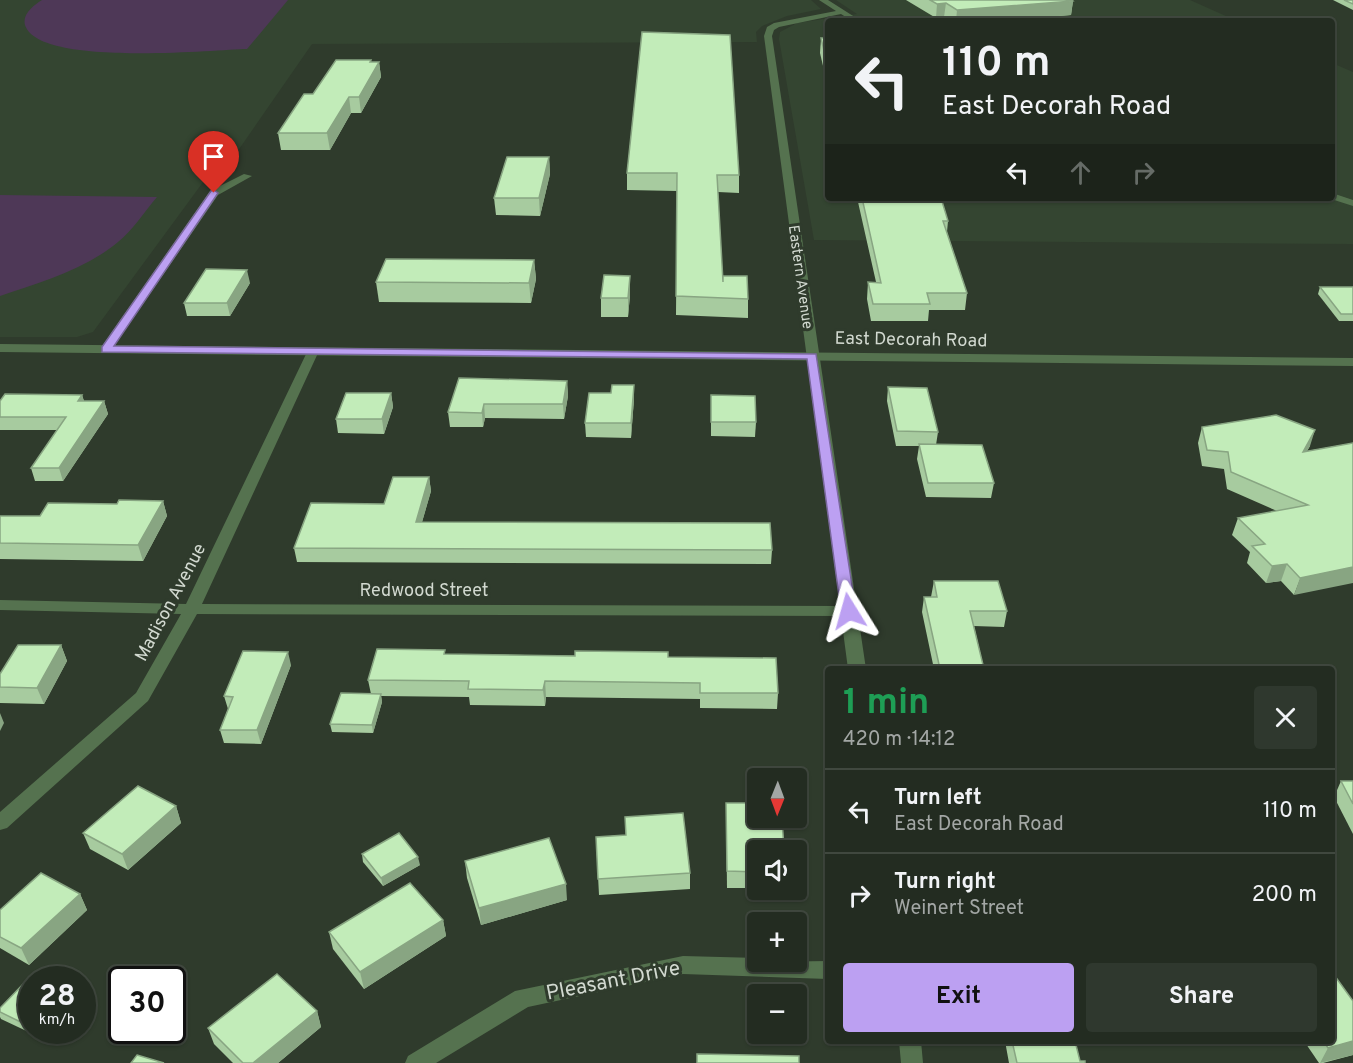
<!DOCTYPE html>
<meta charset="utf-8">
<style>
:root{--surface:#232c21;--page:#2f382e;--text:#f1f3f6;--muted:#a3a7a5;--line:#40483f;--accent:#bca0f2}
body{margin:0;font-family:Overpass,sans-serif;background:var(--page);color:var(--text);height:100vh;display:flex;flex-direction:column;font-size:22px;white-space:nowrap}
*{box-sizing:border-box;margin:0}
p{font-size:20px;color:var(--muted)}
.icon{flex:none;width:33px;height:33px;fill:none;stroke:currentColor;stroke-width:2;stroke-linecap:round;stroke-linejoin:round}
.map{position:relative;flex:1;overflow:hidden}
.drawer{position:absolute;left:825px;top:666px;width:510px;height:378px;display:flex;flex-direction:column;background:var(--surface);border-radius:6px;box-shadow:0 2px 4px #0004,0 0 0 2px var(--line)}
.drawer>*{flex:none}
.hud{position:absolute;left:825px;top:18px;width:510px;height:183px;border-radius:6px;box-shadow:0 2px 4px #0004,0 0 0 2px var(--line);background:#232c21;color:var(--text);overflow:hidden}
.needle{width:39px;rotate:181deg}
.tools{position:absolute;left:747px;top:768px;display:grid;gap:12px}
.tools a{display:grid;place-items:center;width:60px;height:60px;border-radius:6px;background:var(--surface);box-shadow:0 2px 4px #0004,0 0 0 2px var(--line);font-size:30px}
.speed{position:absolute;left:18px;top:966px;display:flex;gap:12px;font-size:30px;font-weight:700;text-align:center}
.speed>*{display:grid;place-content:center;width:78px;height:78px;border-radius:50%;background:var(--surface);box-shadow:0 2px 4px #0004,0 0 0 2px var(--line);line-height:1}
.speed small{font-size:15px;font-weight:400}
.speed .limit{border:3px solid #111;border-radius:9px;background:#fff;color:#111}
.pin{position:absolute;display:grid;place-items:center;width:51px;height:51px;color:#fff;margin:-62px -26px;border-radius:50% 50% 50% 0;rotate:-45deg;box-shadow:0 0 6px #0007}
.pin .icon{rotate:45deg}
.me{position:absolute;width:66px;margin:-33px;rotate:352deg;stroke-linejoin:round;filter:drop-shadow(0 0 4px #0008)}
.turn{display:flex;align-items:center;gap:21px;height:126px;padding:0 18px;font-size:27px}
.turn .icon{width:78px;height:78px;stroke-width:2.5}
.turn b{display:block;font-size:42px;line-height:51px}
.lanes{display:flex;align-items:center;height:57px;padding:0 18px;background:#0003;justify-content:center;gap:30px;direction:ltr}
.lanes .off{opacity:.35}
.round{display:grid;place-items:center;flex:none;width:63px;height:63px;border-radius:6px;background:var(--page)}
.head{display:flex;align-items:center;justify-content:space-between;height:102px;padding:0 18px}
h1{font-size:36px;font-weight:700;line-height:45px;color:#1e9e55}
.action{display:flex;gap:12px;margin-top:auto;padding:12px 18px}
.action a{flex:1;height:69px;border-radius:6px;background:var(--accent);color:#111;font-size:24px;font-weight:700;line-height:69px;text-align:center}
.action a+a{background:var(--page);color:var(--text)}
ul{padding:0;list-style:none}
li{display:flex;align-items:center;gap:18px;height:84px;padding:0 18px;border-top:2px solid var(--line)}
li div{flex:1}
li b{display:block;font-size:22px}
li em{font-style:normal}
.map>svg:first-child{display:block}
.built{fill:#344531}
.green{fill:#4e3857}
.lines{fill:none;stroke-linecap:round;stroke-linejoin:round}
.minor{fill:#55724f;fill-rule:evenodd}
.tertiary{fill:#55724f;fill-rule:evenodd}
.wall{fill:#a7cb9f}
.shaded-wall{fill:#88a582}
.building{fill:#c2ecb9;stroke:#88a582;stroke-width:1.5}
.route{fill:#bca0f2;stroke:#7a689d;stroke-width:1.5}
.labels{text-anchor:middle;stroke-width:6;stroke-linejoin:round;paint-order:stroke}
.far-street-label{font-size:15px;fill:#d2d9d0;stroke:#2f3b2c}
.street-label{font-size:18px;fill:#d2d9d0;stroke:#2f3b2c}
.near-street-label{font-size:21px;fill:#d2d9d0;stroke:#2f3b2c}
</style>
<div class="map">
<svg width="1353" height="1063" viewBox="0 0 1353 1063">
<rect width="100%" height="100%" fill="#2f3b2c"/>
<g class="built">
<path d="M0 0H811L821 9 787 16 762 26 756 32 757 42 312 44 228 165 209 174 93 332 77 337H0Z"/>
<path d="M836 0H1190L1237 21H828V198H1332V63L1353 72V244L814 240 779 39 780 32 797 23 857 14Z"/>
</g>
<g class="green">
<path d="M42 0H288L247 49C210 50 38 67 25 25 22 14 34 5 42 0Z"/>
<path d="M0 195 157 197C144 212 133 230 118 242 86 269 39 283 0 296Z"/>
</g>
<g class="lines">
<g class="minor">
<path d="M819 0H828L861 21H852L841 14 779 27 774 30 772 36 866 669H848L841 616 197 614 148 701 7 828 0 830V812L136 693 181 614 0 610V600L186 604 308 350 312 349 318 353 202 604 840 606 764 36 767 27 774 23 836 11Z"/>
<path d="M244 174 252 176 218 195 110 352H102L100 349 210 191Z"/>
<path d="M1332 193 1353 200V206L1328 198H1332Z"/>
<path d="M683 956 758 958V962L828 961V979L683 974 528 1007 436 1063H405L408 1056 515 991Z"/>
<path d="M899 1041H921L923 1063H901Z"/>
</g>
<path class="tertiary" d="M0 344 1353 358V366L0 352Z"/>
</g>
<g class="wall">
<path d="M906 0H1072L1073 1 1071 15 997 21H950L944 17 936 18Z"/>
<path d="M1333 0H1353V10Z"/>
<path d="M642 32 739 175V193L718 192 722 279 748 299V318L676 315 677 191 627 190V173Z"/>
<path d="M821 38H828V83H827L820 53Z"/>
<path d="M371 62H379L381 77 361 113H351L330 150H281L278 133 313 94Z"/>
<path d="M549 157 550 174 540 216 496 215 494 198Z"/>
<path d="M836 198H941L948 221 947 232 967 293 965 310H929L928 321H871L867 299 868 282H876L858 202 836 201Z"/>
<path d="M534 260 536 279 531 303 379 302 376 282Z"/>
<path d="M250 283 230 316H187L184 303Z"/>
<path d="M1320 287H1353V321H1339L1318 294Z"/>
<path d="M630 295 628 317H601V298Z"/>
<path d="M567 381 568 396 564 419 485 418 483 427H450L448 412Z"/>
<path d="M888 387 938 432 936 445 994 483 991 498 926 497 917 459 919 446H896L887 401Z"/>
<path d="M391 393 393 407 384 434 338 433 336 419Z"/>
<path d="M82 395 84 401H104L108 414 63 481H35L31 468 57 430H0V401Z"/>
<path d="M711 395 756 422 755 437 711 436Z"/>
<path d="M634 399 631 438 586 437 585 423Z"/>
<path d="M1202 427 1310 446 1307 451 1353 443 1294 595 1281 581 1266 583 1247 563 1250 552 1232 535 1238 518 1277 511 1227 489 1224 469 1202 466 1198 443Z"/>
<path d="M429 477 431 491 422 522 772 550 771 564 297 562 294 548 384 504Z"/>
<path d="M163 501 167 516 143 561 0 559V516H40L117 504Z"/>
<path d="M934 581 1007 611 1004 627 974 626 984 669H934L922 612 924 597H931Z"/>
<path d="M61 645 67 661 44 704 0 703V674Z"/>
<path d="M446 654 668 657 778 693 777 709 700 708V699L546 697 545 706 470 705 469 697 381 696 382 702 373 733 332 732 330 724 371 694 368 680Z"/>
<path d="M291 665 261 744 224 743 220 730 228 709 224 696Z"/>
<path d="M1341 781H1353V834L1334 797Z"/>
<path d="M726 803 758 850V888H727Z"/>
<path d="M176 806 181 823 128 870 90 849 83 833Z"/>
<path d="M625 817 690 873V889L599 895 596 837 626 835Z"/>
<path d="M362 854 420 865 383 886 363 862Z"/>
<path d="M465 861 567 900 481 925 467 878Z"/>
<path d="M80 894 87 910 29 965 0 948V910Z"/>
<path d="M443 920 446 936 364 989 333 949 329 932Z"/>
<path d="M32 980V1030H39L35 1035 1 1019 0 1017V1008Z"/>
<path d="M317 1011 321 1027 278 1063H233L214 1044 208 1028Z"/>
<path d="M1005 1041H1075L1080 1061 1085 1063H1009Z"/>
<path d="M1304 1041H1332L1353 1055 1323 1063H1319Z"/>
</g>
<g class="shaded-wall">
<path d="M1073 1 1071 15 997 21H956L957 10Z"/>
<path d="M946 3 944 17 936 18 937 4Z"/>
<path d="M371 60 373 73 379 62 381 77 361 113 359 97Z"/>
<path d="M349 97 351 113 330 150 327 133Z"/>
<path d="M549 157 550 174 540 216 539 198Z"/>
<path d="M534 260 536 279 531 303 529 283Z"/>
<path d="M247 270 250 283 230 316 227 303Z"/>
<path d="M630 276V295L628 317V298Z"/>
<path d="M567 381 568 396 564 419 563 404Z"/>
<path d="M634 385V399L631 438V423Z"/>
<path d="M391 393 393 407 384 434 382 419Z"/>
<path d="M82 395 86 408 78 401Z"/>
<path d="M104 401 108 414 63 481 59 468Z"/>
<path d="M484 404 485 418 483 427 482 413Z"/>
<path d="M1315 430 1310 446 1297 468 1303 452Z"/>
<path d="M429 477 431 491 418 536 416 522Z"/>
<path d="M163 501 167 516 143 561 138 545Z"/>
<path d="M1287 564 1281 581 1266 583 1272 566Z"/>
<path d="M1353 567V583L1294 595 1300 578Z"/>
<path d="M61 645 67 661 44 704 37 688Z"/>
<path d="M288 652 291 665 261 744 257 730Z"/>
<path d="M545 681 546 697 545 706 543 690Z"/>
<path d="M381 694 382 702 373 733 372 725Z"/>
<path d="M0 713 4 723 0 731Z"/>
<path d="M176 806 181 823 128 870 122 854Z"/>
<path d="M418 857 420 865 383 886 381 878Z"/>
<path d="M566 884 567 900 481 925 479 908Z"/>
<path d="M80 894 87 910 29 965 21 948Z"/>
<path d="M443 920 446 936 364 989 360 972Z"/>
<path d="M317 1011 321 1027 278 1063H253Z"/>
<path d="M33 1030H39L35 1035Z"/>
<path d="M1353 1041V1055L1320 1063 1328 1048Z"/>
</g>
<g class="building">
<path d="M930 0H1072L1073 1 957 10 946 3 937 4Z"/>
<path d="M1344 0H1353V4Z"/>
<path d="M642 32 730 35 739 175H717L723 282V276H747L748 299 676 296 677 173H627Z"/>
<path d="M821 38H828V67Z"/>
<path d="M336 60H371L370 62H379L359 97H349L327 133H278L304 94H313Z"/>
<path d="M507 157H549L539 198H494Z"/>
<path d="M862 198H941L948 221H943L967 293H927L930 304H873L868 282 881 283Z"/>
<path d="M386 259 534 260 529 283 376 282Z"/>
<path d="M206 269 247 270 227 303H184Z"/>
<path d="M604 275 630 276 628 298H601Z"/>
<path d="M1320 287H1353V314H1341Z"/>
<path d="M459 378 567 381 563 404H484L482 413 448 412Z"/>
<path d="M612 385H634L631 423H585L589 393H611Z"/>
<path d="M888 387 927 388 938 432 897 431Z"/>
<path d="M346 393H391L382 419H336Z"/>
<path d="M5 394 82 395 78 401H104L59 468H31L66 417H0V401Z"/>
<path d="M711 395 755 396 756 422H711Z"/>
<path d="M1276 415 1315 430 1303 452 1353 443V567L1300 578 1287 564 1272 566 1252 546 1265 544 1238 518 1308 505 1231 472 1228 452 1207 450 1202 427Z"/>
<path d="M919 444 982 445 994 483H928Z"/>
<path d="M393 477H429L416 522 770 523 772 550 294 548 311 503 384 504Z"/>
<path d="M119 500 163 501 138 545 0 543V516H40L48 503 117 504Z"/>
<path d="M934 581H998L1007 611H970L984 669H940L924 597H937Z"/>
<path d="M18 645H61L37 688 0 687V674Z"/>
<path d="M377 649 445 650 444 654 575 656V651L668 652V657L776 658 778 693H700V683L545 681 543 690 468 689 469 681 368 680Z"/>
<path d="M243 651 288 652 257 730H220L233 697 224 696Z"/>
<path d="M341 693 381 694 372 725 330 724Z"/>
<path d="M1341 781H1353V804Z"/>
<path d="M138 786 176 806 122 854 83 833Z"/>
<path d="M726 803H758V818H782L784 850H758V872L727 871Z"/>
<path d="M683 813 690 873 598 879 596 837 626 835 625 817Z"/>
<path d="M399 833 418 857 381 878 362 854Z"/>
<path d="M549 838 566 884 479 908 465 861Z"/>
<path d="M41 873 80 894 21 948 0 937V910Z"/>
<path d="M410 883 443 920 360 972 329 932Z"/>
<path d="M1332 972 1353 1001V1041L1328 1048 1323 1041H1332Z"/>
<path d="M277 974 317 1011 253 1063H243L208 1028Z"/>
<path d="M29 978 32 980V1026L31 1027 0 1012V1008Z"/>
<path d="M1012 1041H1075L1080 1061H1085V1063H1017Z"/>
<path d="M697 1054 799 1056V1063H697Z"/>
<path d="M137 1055 164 1063H131Z"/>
</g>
<path class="route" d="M214 190 218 193 114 346 816 354 856 611 854 615H843L841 611 807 359 102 352V347L211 191Z"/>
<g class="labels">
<g class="far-street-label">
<text transform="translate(801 277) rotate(82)" y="5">Eastern Avenue</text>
</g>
<g class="street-label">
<text transform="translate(911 339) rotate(1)" y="6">East Decorah Road</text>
<text x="424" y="596">Redwood Street</text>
<text transform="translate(170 602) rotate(-62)" y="6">Madison Avenue</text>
</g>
<g class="near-street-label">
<text transform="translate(613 980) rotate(-11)" y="7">Pleasant Drive</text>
</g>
</g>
</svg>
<div class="tools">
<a><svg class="needle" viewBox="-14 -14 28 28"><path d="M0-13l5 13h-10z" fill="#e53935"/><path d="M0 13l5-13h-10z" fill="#a3a7a5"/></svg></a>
<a><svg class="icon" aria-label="sound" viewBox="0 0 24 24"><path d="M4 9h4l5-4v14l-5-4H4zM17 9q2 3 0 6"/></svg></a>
<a>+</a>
<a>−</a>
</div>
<div class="speed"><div>28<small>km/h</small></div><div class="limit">30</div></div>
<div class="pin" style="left:214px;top:193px;background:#d93025"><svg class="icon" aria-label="arrive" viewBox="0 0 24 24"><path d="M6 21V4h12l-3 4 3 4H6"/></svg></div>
<svg class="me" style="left:849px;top:611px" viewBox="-20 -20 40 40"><path d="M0-17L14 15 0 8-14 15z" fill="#bca0f2" stroke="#fff" stroke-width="4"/></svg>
<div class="hud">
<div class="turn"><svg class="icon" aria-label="left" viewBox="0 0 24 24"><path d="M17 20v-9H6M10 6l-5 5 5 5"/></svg><div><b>110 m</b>East Decorah Road</div></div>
<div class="lanes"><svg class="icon" aria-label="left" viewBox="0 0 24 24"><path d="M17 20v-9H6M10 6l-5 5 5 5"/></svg><svg class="icon off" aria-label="ahead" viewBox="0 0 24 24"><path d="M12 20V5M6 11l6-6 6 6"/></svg><svg class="icon off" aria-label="right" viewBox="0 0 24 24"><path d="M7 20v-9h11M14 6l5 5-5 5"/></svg></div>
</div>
<section class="drawer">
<div class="head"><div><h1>1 min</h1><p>420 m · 14:12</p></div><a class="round"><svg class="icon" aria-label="close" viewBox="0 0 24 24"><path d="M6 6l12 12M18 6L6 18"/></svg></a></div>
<ul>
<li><svg class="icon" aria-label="left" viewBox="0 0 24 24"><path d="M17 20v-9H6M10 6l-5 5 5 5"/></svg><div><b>Turn left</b><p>East Decorah Road</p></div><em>110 m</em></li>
<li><svg class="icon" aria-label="right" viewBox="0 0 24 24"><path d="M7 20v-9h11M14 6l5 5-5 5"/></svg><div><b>Turn right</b><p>Weinert Street</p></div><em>200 m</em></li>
</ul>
<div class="action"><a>Exit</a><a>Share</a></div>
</section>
</div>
